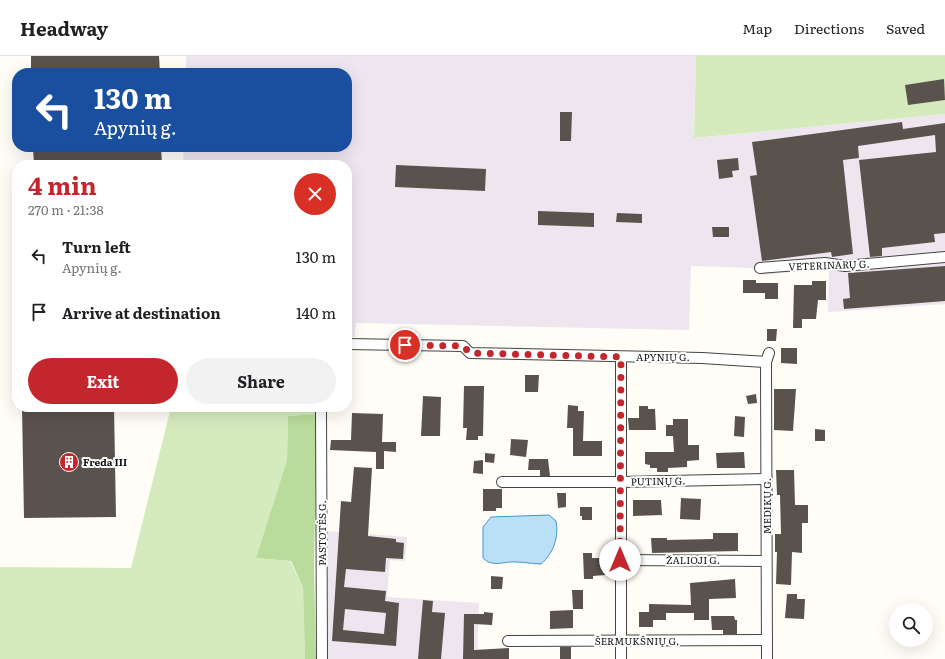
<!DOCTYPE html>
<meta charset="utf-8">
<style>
:root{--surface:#fff;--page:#f2f2f2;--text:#202124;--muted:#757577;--line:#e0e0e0;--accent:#c4262e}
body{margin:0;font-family:Literata,serif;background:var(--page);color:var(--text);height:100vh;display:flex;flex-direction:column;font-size:15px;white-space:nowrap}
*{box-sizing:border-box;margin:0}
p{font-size:13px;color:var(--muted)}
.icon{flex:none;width:22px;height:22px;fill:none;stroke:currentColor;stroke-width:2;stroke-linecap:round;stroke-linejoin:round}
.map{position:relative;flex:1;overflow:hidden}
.panel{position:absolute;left:12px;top:104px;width:340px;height:252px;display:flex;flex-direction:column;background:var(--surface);border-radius:16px;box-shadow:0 4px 16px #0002}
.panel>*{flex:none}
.top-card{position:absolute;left:12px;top:12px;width:340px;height:84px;border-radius:16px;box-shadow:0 4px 16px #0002;background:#1a4fa0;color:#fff;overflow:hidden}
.buttons{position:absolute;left:889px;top:547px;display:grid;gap:8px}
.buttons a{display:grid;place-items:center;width:44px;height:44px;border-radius:50%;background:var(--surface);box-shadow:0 4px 16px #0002;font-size:20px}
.pin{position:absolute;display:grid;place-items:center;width:34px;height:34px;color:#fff;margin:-17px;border:2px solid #fff;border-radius:50%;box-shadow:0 1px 4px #0007}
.me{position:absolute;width:44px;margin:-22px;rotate:0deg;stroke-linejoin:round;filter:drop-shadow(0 0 3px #0008)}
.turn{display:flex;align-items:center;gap:14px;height:84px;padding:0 16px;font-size:18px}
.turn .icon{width:52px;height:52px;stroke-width:2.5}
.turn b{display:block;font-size:28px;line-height:34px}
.round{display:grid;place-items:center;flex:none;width:42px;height:42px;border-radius:21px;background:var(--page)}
.overview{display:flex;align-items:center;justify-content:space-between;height:68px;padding:0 16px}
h1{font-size:24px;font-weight:700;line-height:30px;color:var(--accent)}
.primary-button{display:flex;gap:8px;margin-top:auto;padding:8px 16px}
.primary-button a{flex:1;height:46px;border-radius:24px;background:var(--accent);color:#fff;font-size:16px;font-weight:700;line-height:46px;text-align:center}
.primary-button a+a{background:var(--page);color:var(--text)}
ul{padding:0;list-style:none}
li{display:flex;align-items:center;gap:12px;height:56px;padding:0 16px}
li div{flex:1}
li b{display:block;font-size:15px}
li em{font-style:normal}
header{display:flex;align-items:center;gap:24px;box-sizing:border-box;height:56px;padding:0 20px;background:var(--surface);border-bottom:1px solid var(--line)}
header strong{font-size:19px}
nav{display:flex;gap:22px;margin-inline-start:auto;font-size:14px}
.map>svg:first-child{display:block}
.industrial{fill:#eee6ef}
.green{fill:#d5ebbd}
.forest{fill:#b9dc9c}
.water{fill:#b9e0f7;stroke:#3f96cf}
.building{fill:#5a524d;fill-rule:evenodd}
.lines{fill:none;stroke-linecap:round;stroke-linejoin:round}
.street-casing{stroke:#444;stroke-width:12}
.street{stroke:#fff;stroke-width:10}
.route{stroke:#c4262e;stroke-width:7;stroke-dasharray:0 12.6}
.labels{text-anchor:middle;stroke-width:4;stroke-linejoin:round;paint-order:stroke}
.street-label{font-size:10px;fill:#111;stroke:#fff}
.poi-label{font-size:10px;font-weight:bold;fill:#111;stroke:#fff;text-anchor:start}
</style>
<header>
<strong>Headway</strong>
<nav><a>Map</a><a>Directions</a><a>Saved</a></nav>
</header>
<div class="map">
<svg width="945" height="603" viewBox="0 0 945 603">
<rect width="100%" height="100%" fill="#fffdf5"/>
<g class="industrial">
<path d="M186 0H696L694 82 945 58V248L828 256 829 212 762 219 752 212 691 210 689 274 356 267 355 281H347V109H183L184 91H347V17H186Z"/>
<path d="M327 475 407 481 405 505 390 504 387 541 479 547 477 603H328Z"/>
</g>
<g class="green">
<path d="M696 0H945V58L694 82Z"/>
<path d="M171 351H314L317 358 288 360 287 404 256 502 290 505 303 531 305 603H0V511L131 512Z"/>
</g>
<path class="forest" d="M317 358 314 509 316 603H305L303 531 291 505 256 502 287 404 288 360Z"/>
<path class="water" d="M549 459 556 465C559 480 554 497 541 508 533 508 525 506 516 506 504 505 493 512 483 502V471L491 461Z"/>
<g class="building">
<path d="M31 0H159L160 17H31Z"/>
<path d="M944 23 945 44 908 49 905 29Z"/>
<path d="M560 56H572L571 85H560Z"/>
<path d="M902 66 903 73 945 67V177L934 178 935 186 882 192V200L870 201 859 104 936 96 935 79 858 90 859 102 843 104 853 198 832 201 831 196 762 205 750 120 757 119 752 86Z"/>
<path d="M33 91H161L162 109H34Z"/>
<path d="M738 102 739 114 732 115 733 121 719 123 717 104Z"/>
<path d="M396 109 486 113 485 135 395 131Z"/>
<path d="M538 155 594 157V171L538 169Z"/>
<path d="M617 157 642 158V167L616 166Z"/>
<path d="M712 171H729V181H713Z"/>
<path d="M945 210V245L844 253 843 243 850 242 848 217Z"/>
<path d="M743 224H756V227H778V243H765V237H743Z"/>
<path d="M812 225H826V244H818L816 263H802V272H793L794 229H812Z"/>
<path d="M767 273H777L776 285H767Z"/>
<path d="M781 292H797V308L781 307Z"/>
<path d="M525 319H539L538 336H525Z"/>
<path d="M464 330H484L483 380H478V384H466L467 372H463Z"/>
<path d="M774 333H796L793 375 774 374Z"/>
<path d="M756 338 757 347 748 348 746 340Z"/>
<path d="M423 340 441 341 440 380H421Z"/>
<path d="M568 349 578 350V355H584L583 385H602V400H573V372H567Z"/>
<path d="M639 350H648V353H655L656 374H629L628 362H639Z"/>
<path d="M22 351H114L116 461 24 462Z"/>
<path d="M352 357 383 358 382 386H396V396L384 395V413H376V396L330 394 331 384H351Z"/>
<path d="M735 360 745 361 744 381 734 380Z"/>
<path d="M673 363H688V389H699V404L687 405V411L668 412V416H657V412H650V409L645 408V396H674L673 380H666V369H673Z"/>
<path d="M815 373 825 374V385H815Z"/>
<path d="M511 383 528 384 526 401 510 399Z"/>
<path d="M744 396 745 412H717L716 397Z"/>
<path d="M485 397 495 398 494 407 485 406Z"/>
<path d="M529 403H548L550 420H540V414H528Z"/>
<path d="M483 404V418L473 417 474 405Z"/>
<path d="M354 411 372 412 368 480 396 483V486L404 487 403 503 386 502 385 516 346 513 344 531 386 535 385 545 399 547 396 590 332 585 341 445 351 446ZM345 553 386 557 384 578 343 574Z"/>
<path d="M776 414H794L795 449H808V467H802V497L792 496 791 529 776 528 777 496H775V478H781L780 439H777Z"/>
<path d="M483 433H502V452H496V455H483Z"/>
<path d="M557 437H566V451L558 452Z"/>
<path d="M681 442 701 443 700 464 680 463Z"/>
<path d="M633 444H661L662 459 633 460Z"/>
<path d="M580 451H592V464H582V460H580Z"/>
<path d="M713 477H738V495L652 497 651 482H667V484L713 483Z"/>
<path d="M583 497H592V502H604L605 519 593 520V523H584Z"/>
<path d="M491 520 503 521 502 533H491Z"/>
<path d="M735 523 736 542 709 543V564H694V557H666V564H653V571H639V556H649V548L691 549 690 527Z"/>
<path d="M572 534H583V553H573Z"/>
<path d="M787 538H797V543H805L804 563 785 562Z"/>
<path d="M423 544 433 545 432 556 445 557 441 603H418Z"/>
<path d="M573 554V572L550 573V555Z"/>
<path d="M484 556 493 557 492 569 474 568V594L509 592V603H463L464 558H484Z"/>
<path d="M711 560H734L735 564H737V578H723V574H712Z"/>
<rect x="560" y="591" width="11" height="12"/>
</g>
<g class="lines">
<defs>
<g id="street">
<path d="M760 212 825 207 845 210 945 201"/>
<path d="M347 288 463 290 470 297 702 302 766 306"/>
<path d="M321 351 322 603"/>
<path d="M502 426H620L767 423"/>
<path d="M620 504 766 505"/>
<path d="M508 585 767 584"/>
<path d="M621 603V301"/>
<path d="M767 603 766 306 769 297"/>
</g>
</defs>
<use href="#street" class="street-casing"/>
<use href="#street" class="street"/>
</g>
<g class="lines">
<path class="route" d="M405 289 463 290 470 297 621 301 620 504"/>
</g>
<defs>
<symbol id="building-disc" viewBox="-11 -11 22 22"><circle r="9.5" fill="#c4262e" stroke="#fff"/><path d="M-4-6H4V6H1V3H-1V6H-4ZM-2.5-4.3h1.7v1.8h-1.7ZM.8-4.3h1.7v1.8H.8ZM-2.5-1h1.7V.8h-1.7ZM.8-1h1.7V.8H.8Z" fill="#fff"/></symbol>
</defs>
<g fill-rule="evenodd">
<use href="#building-disc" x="58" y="395" width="22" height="22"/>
</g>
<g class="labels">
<g class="street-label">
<text transform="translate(829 209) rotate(-2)" y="4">VETERINARŲ G.</text>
<text x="663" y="305">APYNIŲ G.</text>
<text transform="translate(658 425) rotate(-1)" y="4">PUTINŲ G.</text>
<text transform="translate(767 450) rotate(-90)" y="4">MEDIKŲ G.</text>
<text transform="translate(322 477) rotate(-90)" y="4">PASTOTĖS G.</text>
<text x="693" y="508">ŽALIOJI G.</text>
<text x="637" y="589">ŠERMUKŠNIŲ G.</text>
</g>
<g class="poi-label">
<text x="83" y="410">Freda III</text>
</g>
</g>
</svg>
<div class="buttons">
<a><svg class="icon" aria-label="search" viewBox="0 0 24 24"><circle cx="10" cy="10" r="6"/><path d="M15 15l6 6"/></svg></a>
</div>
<div class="pin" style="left:405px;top:289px;background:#d93025"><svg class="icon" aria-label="arrive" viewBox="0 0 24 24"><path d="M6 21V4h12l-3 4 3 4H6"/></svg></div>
<svg class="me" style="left:620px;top:504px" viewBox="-20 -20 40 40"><circle r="19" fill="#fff"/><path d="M0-13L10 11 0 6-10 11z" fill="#c4262e"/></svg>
<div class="top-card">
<div class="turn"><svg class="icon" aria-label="left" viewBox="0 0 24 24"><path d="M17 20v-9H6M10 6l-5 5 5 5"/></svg><div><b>130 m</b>Apynių g.</div></div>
</div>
<section class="panel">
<div class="overview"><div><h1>4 min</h1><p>270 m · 21:38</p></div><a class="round" style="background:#d93025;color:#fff"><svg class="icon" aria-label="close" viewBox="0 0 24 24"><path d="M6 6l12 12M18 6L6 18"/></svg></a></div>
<ul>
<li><svg class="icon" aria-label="left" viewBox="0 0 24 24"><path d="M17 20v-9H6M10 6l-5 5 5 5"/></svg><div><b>Turn left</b><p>Apynių g.</p></div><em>130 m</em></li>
<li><svg class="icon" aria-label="arrive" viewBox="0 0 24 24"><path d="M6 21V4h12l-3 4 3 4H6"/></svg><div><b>Arrive at destination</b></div><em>140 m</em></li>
</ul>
<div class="primary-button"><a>Exit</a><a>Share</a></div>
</section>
</div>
